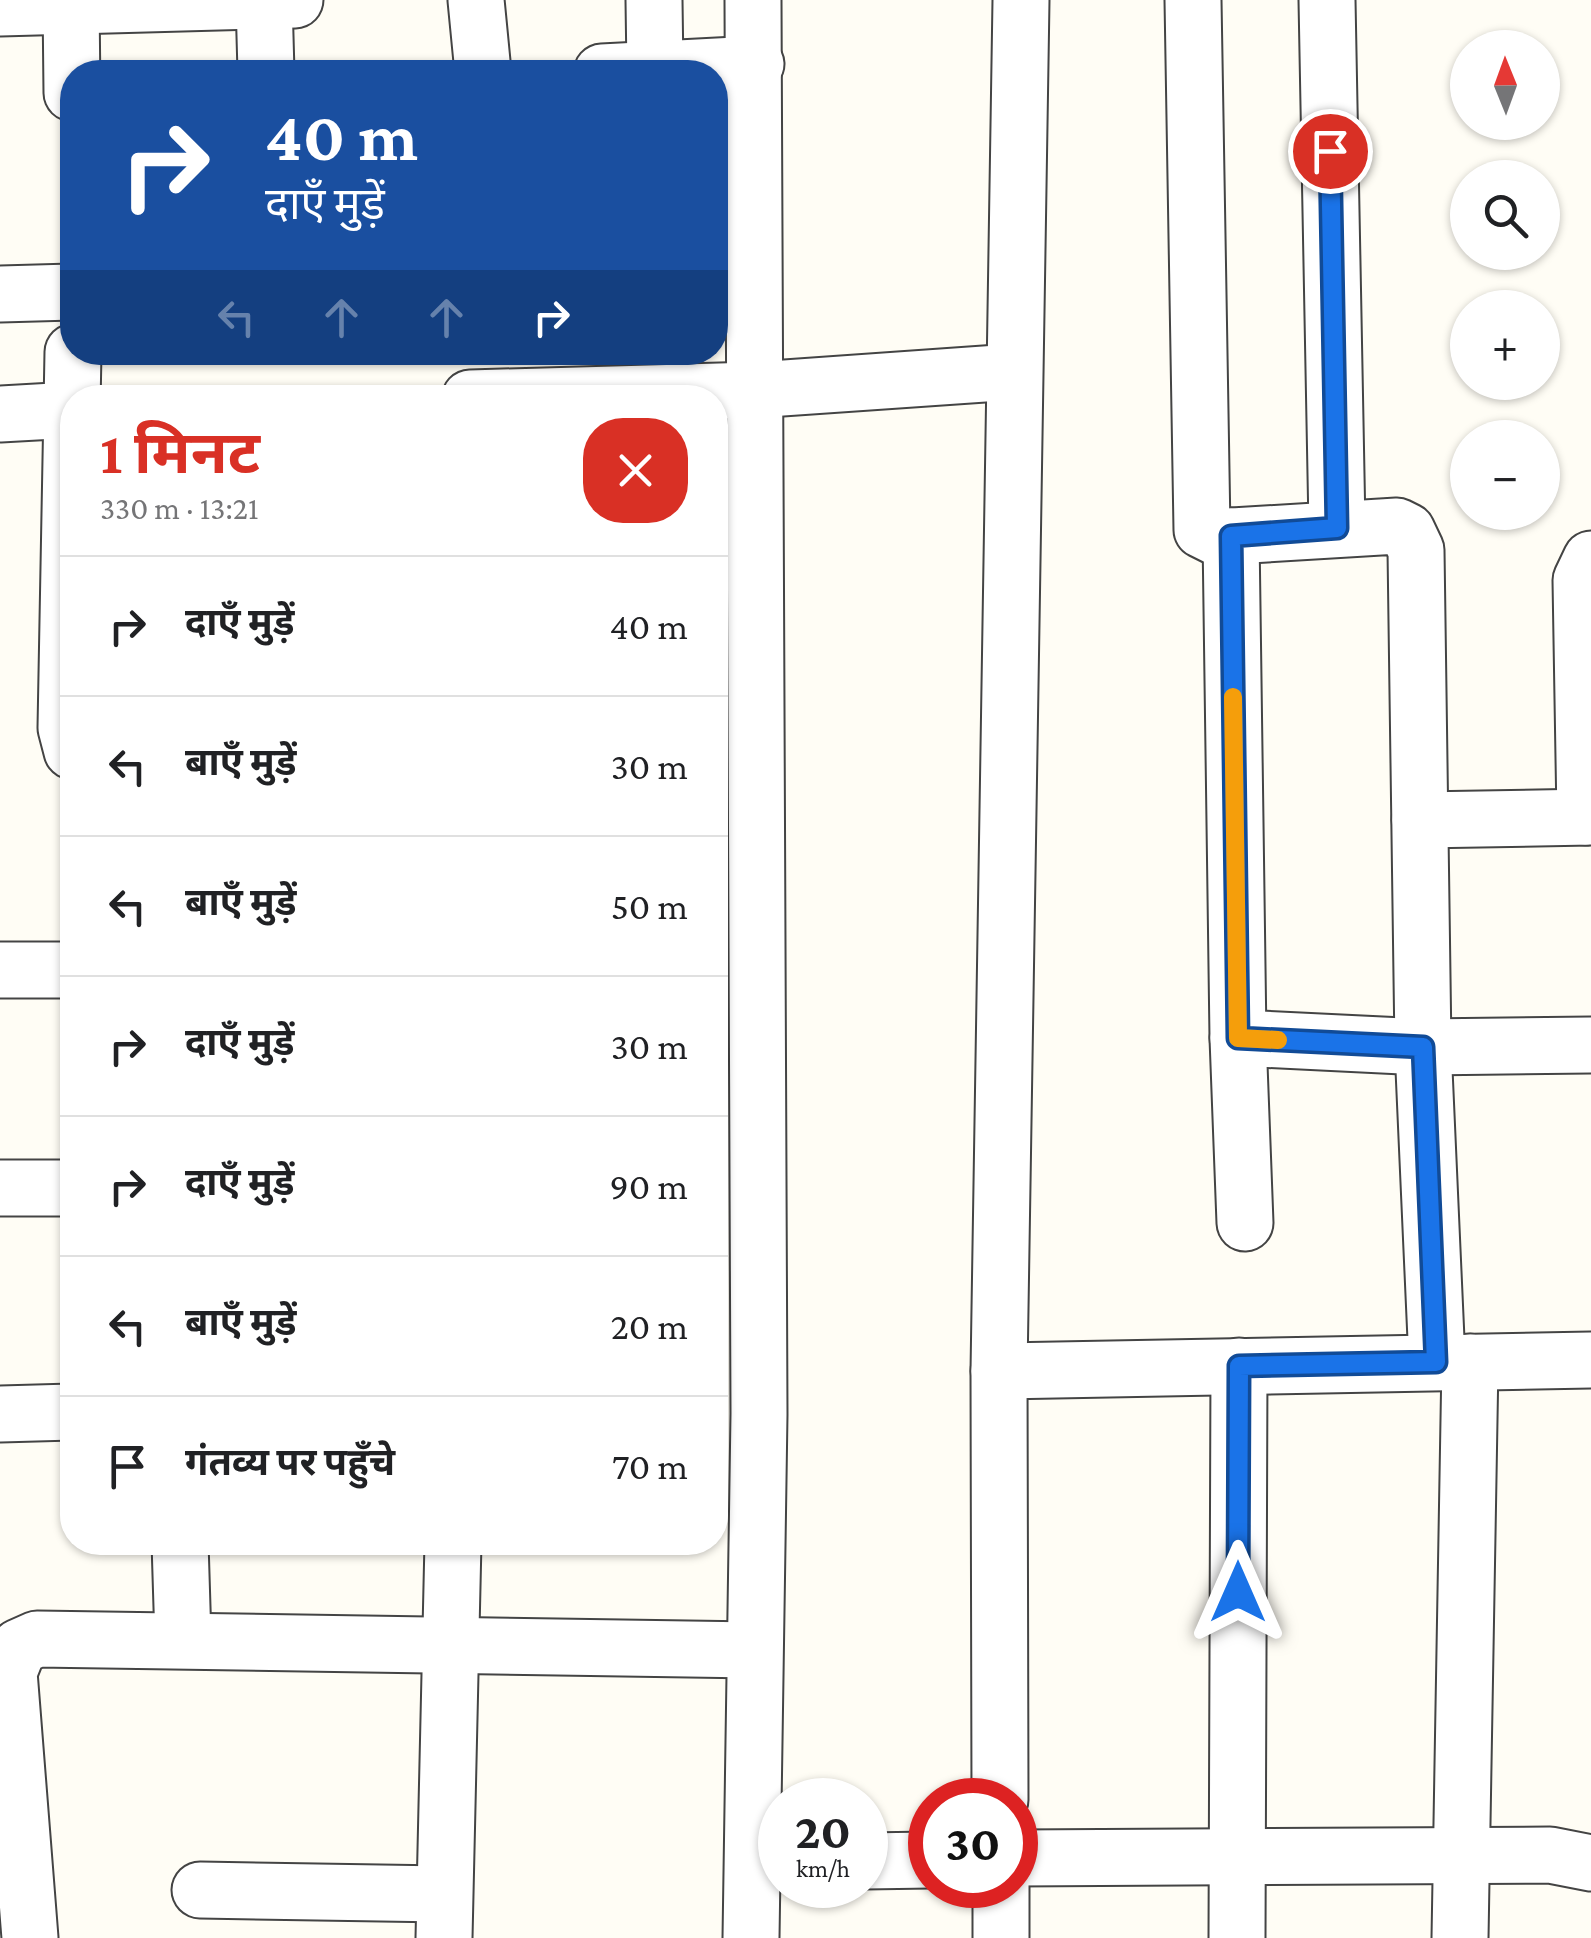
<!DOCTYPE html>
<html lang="hi">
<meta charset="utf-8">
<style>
:root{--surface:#fff;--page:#f2f2f2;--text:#202124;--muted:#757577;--line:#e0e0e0;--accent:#d93025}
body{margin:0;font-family:"Crimson Pro","Noto Sans Devanagari",serif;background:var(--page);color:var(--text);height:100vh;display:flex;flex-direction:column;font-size:38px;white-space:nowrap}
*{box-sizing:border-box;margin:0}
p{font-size:32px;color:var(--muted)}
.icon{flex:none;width:55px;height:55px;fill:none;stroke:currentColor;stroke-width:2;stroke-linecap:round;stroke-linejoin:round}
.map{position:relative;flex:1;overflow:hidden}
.sheet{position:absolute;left:60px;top:385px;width:668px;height:1170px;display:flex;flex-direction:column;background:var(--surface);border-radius:40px;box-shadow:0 2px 8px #0004}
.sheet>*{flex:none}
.hud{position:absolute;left:60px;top:60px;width:668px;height:305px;border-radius:40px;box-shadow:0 2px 8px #0004;background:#1a4fa0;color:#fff;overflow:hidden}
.needle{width:65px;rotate:359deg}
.fabs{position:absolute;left:1450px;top:30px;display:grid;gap:20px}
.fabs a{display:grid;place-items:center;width:110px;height:110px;border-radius:50%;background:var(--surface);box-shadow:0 2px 8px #0004;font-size:50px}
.speed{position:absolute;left:758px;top:1778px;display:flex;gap:20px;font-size:50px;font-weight:700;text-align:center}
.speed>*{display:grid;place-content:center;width:130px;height:130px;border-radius:50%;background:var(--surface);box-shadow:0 2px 8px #0004;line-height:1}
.speed small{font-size:25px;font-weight:400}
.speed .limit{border:15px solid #d22;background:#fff;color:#111}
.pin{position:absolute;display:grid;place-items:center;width:85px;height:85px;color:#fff;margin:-42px;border:5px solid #fff;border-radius:50%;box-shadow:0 2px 10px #0007}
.me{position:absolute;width:110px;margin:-55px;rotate:0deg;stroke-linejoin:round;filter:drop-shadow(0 0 8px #0008)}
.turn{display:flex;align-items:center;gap:35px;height:210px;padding:0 40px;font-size:45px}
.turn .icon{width:130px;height:130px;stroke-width:2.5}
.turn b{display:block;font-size:70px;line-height:85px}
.lanes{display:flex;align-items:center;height:95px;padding:0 40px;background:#0003;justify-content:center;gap:50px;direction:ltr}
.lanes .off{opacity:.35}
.round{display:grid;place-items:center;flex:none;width:105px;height:105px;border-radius:40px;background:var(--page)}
.summary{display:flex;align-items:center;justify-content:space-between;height:170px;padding:0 40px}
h1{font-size:60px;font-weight:700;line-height:75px;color:var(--accent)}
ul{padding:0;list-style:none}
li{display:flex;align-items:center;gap:30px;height:140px;padding:0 40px;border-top:2px solid var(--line)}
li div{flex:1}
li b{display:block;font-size:38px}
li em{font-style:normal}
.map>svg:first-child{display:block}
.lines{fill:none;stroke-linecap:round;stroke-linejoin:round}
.minor-casing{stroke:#444;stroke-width:59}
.minor{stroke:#fff;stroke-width:55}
.route-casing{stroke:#114b97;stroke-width:25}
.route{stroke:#1a73e8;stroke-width:18}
.slow{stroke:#f59e0b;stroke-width:18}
</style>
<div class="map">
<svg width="1591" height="1938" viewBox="0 0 1591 1938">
<rect width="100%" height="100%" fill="#fffdf5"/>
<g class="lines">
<defs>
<g id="minor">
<path d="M71 0 72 93"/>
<path d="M264 0 266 72"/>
<path d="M476 0 483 72"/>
<path d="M654 0 655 70"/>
<path d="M1193 0 1202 530 1216 537 1397 526 1407 531 1416 550 1423 1047 1437 1362"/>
<path d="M1327 0 1337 527"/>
<path d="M0 8 295 0"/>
<path d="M602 72 756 64"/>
<path d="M0 294 72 292"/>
<path d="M470 398 755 390 1013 372"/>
<path d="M0 414 72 410"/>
<path d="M1231 536 1238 1038 1245 1223"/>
<path d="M72 751 66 728 73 352"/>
<path d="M1585 817 1581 580 1591 559"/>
<path d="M1420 820 1591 817"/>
<path d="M0 970H72"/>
<path d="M1238 1038 1423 1047 1591 1045"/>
<path d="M0 1188H72"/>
<path d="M999 1371 1591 1360"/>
<path d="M0 1414 72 1412"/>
<path d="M180 1542 183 1640"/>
<path d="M1000 1800 999 1371 1021 0"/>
<path d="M1015 1858 1550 1855 1591 1863"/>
<path d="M865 1861 930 1860"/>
<path d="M1001 1885V1938"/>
<path d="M200 1890 444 1894"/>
<path d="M30 1938 9 1672 19 1647 37 1639 754 1650"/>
<path d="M444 1938 453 1542"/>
<path d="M751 1938 759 1414 753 0"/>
<path d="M1237 1938 1239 1366"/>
<path d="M1460 1938 1470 1362"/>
</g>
</defs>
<use href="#minor" class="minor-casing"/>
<use href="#minor" class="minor"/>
</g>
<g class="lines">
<defs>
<path id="route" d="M1238 1592 1239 1366 1436 1362 1423 1047 1238 1038 1231 536 1337 528 1330 151"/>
</defs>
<use href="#route" class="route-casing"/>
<use href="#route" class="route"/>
<path class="slow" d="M1233 697 1238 1038 1278 1040"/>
</g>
</svg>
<div class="fabs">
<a><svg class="needle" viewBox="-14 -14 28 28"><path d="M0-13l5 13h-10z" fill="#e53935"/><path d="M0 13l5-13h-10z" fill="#757577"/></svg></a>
<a><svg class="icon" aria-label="search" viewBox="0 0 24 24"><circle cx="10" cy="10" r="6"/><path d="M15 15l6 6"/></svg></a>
<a>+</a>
<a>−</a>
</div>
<div class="speed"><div>20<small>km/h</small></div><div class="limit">30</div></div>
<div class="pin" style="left:1330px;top:151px;background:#d93025"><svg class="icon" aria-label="arrive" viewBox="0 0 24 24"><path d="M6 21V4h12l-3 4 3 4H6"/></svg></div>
<svg class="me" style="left:1238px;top:1592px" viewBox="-20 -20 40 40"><path d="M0-17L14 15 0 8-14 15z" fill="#1a73e8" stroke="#fff" stroke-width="4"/></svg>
<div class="hud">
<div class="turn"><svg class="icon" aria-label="right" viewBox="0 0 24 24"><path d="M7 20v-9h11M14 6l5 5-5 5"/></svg><div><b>40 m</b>दाएँ मुड़ें</div></div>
<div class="lanes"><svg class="icon off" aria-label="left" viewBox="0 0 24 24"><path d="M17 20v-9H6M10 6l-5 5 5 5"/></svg><svg class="icon off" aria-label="ahead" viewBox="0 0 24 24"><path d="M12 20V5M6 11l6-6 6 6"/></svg><svg class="icon off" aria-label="ahead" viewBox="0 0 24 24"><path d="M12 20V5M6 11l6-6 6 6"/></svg><svg class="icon" aria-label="right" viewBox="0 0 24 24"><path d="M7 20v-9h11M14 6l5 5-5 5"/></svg></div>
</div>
<section class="sheet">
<div class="summary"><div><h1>1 मिनट</h1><p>330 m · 13:21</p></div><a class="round" style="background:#d93025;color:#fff"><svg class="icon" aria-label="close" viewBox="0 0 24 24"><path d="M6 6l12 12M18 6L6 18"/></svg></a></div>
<ul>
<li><svg class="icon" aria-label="right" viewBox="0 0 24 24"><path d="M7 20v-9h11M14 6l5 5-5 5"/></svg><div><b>दाएँ मुड़ें</b></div><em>40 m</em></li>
<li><svg class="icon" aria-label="left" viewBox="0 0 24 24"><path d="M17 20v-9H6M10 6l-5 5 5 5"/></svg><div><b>बाएँ मुड़ें</b></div><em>30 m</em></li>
<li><svg class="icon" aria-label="left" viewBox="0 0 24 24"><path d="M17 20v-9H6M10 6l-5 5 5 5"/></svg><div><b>बाएँ मुड़ें</b></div><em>50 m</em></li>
<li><svg class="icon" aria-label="right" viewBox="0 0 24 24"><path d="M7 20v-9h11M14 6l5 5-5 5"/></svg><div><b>दाएँ मुड़ें</b></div><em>30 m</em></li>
<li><svg class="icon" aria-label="right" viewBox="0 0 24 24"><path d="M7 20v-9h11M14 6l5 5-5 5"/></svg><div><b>दाएँ मुड़ें</b></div><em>90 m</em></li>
<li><svg class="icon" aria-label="left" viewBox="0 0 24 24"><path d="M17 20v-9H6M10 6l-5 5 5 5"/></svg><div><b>बाएँ मुड़ें</b></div><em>20 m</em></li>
<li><svg class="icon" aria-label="arrive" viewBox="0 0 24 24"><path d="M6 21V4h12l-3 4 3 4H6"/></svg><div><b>गंतव्य पर पहुँचे</b></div><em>70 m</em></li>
</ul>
</section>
</div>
